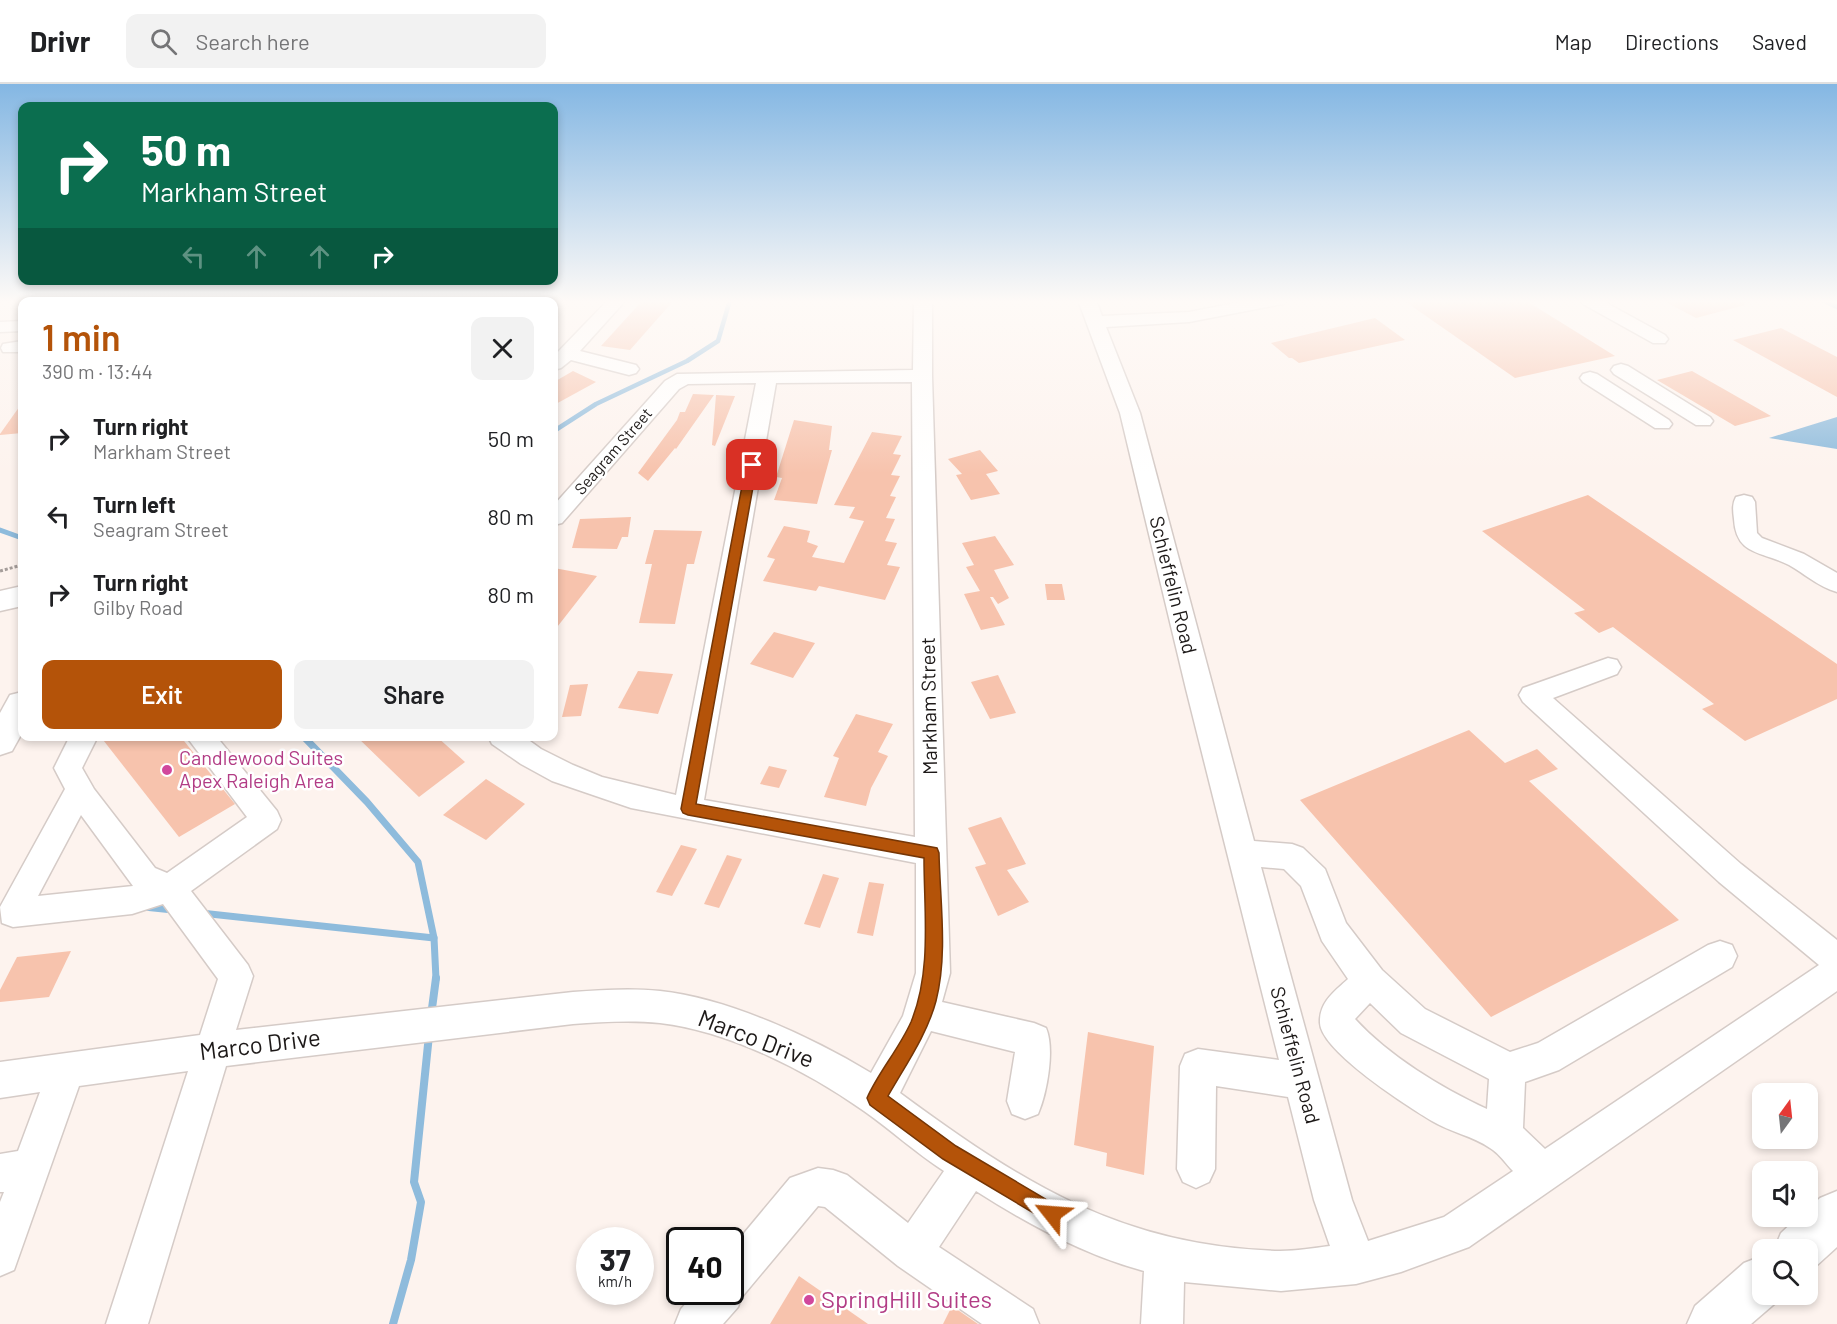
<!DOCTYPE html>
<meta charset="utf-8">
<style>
:root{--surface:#fff;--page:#f2f2f2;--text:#202124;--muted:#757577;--line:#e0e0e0;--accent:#b45309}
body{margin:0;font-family:Barlow,sans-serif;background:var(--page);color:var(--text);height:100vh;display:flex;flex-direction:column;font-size:22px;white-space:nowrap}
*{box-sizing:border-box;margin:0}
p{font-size:20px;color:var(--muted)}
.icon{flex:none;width:33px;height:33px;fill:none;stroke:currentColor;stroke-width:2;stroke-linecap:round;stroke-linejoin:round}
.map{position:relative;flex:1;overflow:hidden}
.details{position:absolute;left:18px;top:213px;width:540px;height:444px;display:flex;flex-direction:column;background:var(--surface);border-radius:12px;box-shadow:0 3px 9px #0003}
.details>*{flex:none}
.top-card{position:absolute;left:18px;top:18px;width:540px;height:183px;border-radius:12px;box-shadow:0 3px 9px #0003;background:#0b6e4f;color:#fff;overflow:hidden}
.needle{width:39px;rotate:15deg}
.controls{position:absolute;left:1752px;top:999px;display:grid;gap:12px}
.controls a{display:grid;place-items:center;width:66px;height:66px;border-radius:12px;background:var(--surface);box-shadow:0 3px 9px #0003;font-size:30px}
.speed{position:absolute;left:576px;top:1143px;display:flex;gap:12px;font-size:30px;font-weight:700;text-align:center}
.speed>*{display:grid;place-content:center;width:78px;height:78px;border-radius:50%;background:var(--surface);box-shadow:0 3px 9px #0003;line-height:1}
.speed small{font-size:15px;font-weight:400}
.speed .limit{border:3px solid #111;border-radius:9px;background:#fff;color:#111}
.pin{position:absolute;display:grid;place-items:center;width:51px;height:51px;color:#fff;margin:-26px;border-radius:12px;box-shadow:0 3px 9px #0006}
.me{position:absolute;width:66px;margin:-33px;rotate:298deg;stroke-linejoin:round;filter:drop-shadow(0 0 4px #0008)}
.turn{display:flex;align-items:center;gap:21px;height:126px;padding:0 24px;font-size:27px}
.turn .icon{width:78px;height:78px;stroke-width:2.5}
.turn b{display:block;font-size:42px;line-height:51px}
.lanes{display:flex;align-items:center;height:57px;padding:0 24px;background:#0003;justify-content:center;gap:30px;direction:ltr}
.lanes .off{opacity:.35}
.round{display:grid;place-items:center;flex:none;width:63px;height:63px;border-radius:12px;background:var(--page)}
.overview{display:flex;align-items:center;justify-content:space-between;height:102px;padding:0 24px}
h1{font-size:36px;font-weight:600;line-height:45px;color:var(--accent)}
.action{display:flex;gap:12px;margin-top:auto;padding:12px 24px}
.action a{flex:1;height:69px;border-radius:12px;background:var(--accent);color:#fff;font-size:24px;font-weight:600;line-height:69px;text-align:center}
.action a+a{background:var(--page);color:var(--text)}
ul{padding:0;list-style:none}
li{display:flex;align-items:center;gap:18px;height:78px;padding:0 24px}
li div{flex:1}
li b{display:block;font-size:22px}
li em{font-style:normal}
header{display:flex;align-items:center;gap:36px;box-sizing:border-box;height:84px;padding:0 30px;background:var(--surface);border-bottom:2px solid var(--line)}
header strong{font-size:28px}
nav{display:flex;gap:33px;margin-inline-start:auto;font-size:21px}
.search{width:420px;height:54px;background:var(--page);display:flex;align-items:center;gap:15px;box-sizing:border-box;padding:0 21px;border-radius:12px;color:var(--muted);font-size:22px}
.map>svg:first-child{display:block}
.water{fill:#8ebbdc}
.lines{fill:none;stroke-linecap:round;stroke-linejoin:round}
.stream-far3{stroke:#8ebbdc;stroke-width:4.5}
.stream-far2{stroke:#8ebbdc;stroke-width:5}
.stream-far1{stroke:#8ebbdc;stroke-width:7}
.stream{stroke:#8ebbdc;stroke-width:8}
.building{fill:#f7c3ad}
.minor-casing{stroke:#d5cbc7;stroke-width:3}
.major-casing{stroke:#d5cbc7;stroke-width:3}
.highway-casing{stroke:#d5cbc7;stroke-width:3}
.path{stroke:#a59d9a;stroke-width:3;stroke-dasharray:3 2;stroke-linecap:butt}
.minor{fill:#fff;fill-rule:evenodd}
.major{fill:#fff;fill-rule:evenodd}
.highway{fill:#fff;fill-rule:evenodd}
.route{fill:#b45309;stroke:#753606;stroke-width:1.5}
.hotel-dot{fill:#d1479c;stroke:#fff;stroke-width:2}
.labels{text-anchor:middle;stroke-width:5;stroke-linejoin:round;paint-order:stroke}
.far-street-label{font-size:16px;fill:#1d1918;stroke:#fff}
.street-label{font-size:20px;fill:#1d1918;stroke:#fff}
.hotel-label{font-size:20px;fill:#b23c85;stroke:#fff;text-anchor:start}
.near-street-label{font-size:24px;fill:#1d1918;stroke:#fff}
.near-hotel-label{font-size:24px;fill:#b23c85;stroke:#fff;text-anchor:start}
</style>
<header>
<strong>Drivr</strong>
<div class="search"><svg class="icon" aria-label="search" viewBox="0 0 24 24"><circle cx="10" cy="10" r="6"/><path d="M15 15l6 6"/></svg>Search here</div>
<nav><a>Map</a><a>Directions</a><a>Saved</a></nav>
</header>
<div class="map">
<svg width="1837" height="1240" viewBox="0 0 1837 1240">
<rect width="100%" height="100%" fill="#fdf3ee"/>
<path class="water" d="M1837 333V365L1769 354Z"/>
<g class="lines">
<g class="stream-far3">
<path d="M1822 216 1837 223"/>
<path d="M554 347 596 320 687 277 718 257 730 216"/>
</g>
<path class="stream-far2" d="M0 446 22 454"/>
<g class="stream-far1">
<path d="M303 652 367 718 418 778 434 854 436 895"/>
<path d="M144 823 173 826"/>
<path d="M201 829 434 854"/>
</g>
<g class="stream">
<path d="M431 932 436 894"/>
<path d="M393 1240 411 1176 421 1118 414 1098 429 951"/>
</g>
</g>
<g class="building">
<path d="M643 216H674L630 266 601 262Z"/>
<path d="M1403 216H1525L1615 272 1515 294Z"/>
<path d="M1662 216H1744L1745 221 1696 234Z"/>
<path d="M1375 234 1405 256 1299 279 1292 274H1289L1271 259Z"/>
<path d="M1781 244 1837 273V313L1733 256Z"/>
<path d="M573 287 596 298 554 321V298Z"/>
<path d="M1692 287 1771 332 1735 342 1657 296Z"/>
<path d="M693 310 714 311 676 365 675 364 648 397 638 389 677 336 680 328H685Z"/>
<path d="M716 311 735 312 715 362 712 361Z"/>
<path d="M22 319V349L0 351V350Z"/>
<path d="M794 336 832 342 829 366H832L817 420 774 416 782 394 776 393Z"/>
<path d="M872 348 902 352 893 370 901 371 891 391 900 392 890 412 896 413 886 434 895 435 885 457 897 459 887 481 900 483 885 516 819 502 816 507 763 497 775 475 767 473 784 442 810 447 807 458 818 462 812 473 844 479 864 437 849 434 855 423 834 421Z"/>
<path d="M980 366 998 387 986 390 1000 410 971 416 956 391 962 390 948 375Z"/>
<path d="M1588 411 1837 580V615L1745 657 1702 625 1714 620 1613 543 1599 549 1574 529 1585 526 1482 447Z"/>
<path d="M631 433 628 453H622L617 465 572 464 580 435Z"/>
<path d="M654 446 702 447 694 480H687L675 540 639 539 652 480H645Z"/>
<path d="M995 452 1014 481 994 486 1009 514 998 520 993 513H990L1005 541 981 546 964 510 980 507 966 483 974 481 962 459Z"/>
<path d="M554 484 597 492 554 547Z"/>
<path d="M1045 500H1062L1065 516H1047Z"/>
<path d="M774 548 815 559 793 594 750 580Z"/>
<path d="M638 587 673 590 658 630 618 624Z"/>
<path d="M998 591 1016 629 990 635 971 598Z"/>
<path d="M588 600 581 632 562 633 570 601Z"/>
<path d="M856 630 893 640 878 668 888 672 871 704 866 722 824 713 839 674 833 672Z"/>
<path d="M1469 646 1505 679 1537 665 1558 685 1529 697 1679 836 1491 933 1300 716Z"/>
<path d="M100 652H180L235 720 179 753Z"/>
<path d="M356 652H436L465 678 419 713Z"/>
<path d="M769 682 787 686 779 704 760 700Z"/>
<path d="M486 695 525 720 486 756 443 731Z"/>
<path d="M1001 733 1026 780 1007 786 1029 818 998 832 975 783 986 780 968 744Z"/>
<path d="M681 761 697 765 672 812 656 808Z"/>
<path d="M727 771 742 775 719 824 704 820Z"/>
<path d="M823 790 839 794 820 844 804 840Z"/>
<path d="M869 798 884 800 873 852 857 849Z"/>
<path d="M71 867 49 913 0 918V906L17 873Z"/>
<path d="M1088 948 1154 962 1144 1091 1106 1082 1107 1069 1074 1061Z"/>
<path d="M799 1192 868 1240H770Z"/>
<path d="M952 1222 978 1240H943Z"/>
</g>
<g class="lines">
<defs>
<g id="minor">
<path d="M126 216H144L126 218Z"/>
<path d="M517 216H535L517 218Z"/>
<path d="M608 216H626L580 267 636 281 639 285 636 289 629 291 571 276 561 284 554 286V272Z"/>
<path d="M914 216H932V292L950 889 942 918 1034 939 1046 944C1055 965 1047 1009 1038 1030L1025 1035 1012 1030 1007 1017 1015 968 931 947 900 1009C1022 1099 1122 1163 1280 1167 1296 1167 1313 1164 1330 1162L1314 1116 1288 1013 1216 1002 1215 1085 1209 1098 1196 1104 1183 1098 1177 1085 1180 982 1185 970 1198 965 1279 976 1186 605 1120 329 1078 216H1096L1102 232 1189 228 1251 216H1286L1283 220 1277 221 1189 238 1106 243 1140 329 1254 757 1292 760 1303 764 1325 785 1346 839 1382 886 1425 925 1510 968 1538 959 1708 861 1720 857 1732 861 1737 872 1732 883 1559 986 1525 998 1523 1044 1545 1065 1819 881 1719 798 1523 618 1519 611 1523 604 1608 574 1617 576 1621 583 1617 590 1553 614 1741 780 1837 856V907L1469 1163 1401 1188 1356 1200 1281 1207 1184 1198 1183 1240H1141L1144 1187C1084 1171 1028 1140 976 1107L939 1163 1033 1225 1039 1240H982L898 1182 825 1123 818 1122 741 1214 738 1223 723 1240H675L681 1225 696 1208H730V1166L790 1094 818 1084 833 1086 847 1091 908 1139 944 1087C916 1069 891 1046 864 1027 807 987 729 947 660 939 631 936 602 938 573 940L226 982 148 1240H106L188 987 79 1002 14 1186 0 1192V1118L4 1108H0V1070L18 1067 40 1008 0 1014V978L200 951 218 895 163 820 132 830 13 843 2 839 0 823 65 705 54 684 70 652H98L82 684 94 705 155 784 167 789 247 733 186 652H216L277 727 281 736 277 745 191 807 248 881 253 892 236 946 573 908C602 906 631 904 660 907 728 914 813 954 871 989L903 932 916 889V779L631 724 552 697 521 680 492 660 488 652H523L541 665 573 681 602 693 676 711 756 299 688 300 679 305 562 439 554 441V421L665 297 677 290 913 286ZM912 298 915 753 704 716 776 299ZM81 731 133 802 38 812ZM1261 783 1284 785 1301 802 1322 857 1348 895C1335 907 1319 918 1320 939 1321 967 1407 1022 1432 1037 1450 1048 1473 1052 1490 1064 1499 1069 1506 1080 1513 1087L1444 1133 1368 1157 1352 1116ZM1370 919 1401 949 1489 995 1487 1025C1441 1004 1389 972 1355 935Z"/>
<path d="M1580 216H1601L1665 251 1668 255 1665 259H1653L1583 220Z"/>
<path d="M22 237V247L0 248V238Z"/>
<path d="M22 257V268H3L1 264 3 260Z"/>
<path d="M1621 280 1628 282 1710 333 1713 337 1710 341H1696L1614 290 1611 286 1614 282Z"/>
<path d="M1590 288 1597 290 1669 336 1672 340 1669 344H1655L1583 298 1580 294 1583 290Z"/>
<path d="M1744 411 1752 413 1755 418 1757 449 1762 454 1804 470 1837 489V508C1819 503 1805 490 1789 481 1762 467 1736 472 1734 435 1733 427 1732 420 1736 413Z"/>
</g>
<g id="major">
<path d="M240 216H262L240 218Z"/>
<path d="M22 502V522L0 527V507Z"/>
<path d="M22 608V649L12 667 0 671V629L10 611Z"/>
</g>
<g id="highway">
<path d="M1837 1107V1163L1815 1183 1808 1187V1166H1774L1781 1149 1799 1132H1808V1125L1820 1114Z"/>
<path d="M1762 1172V1210H1781L1780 1215 1751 1240H1687L1695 1222 1744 1179Z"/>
</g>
</defs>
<use href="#minor" class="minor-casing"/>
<use href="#major" class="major-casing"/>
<use href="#highway" class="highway-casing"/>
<path class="path" d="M0 487 22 481"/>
<use href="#minor" class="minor"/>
<use href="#major" class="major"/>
<use href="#highway" class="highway"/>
</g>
<linearGradient id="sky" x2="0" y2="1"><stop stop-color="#84b7e3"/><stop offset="0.56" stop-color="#fefaf7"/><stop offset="1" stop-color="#fefaf7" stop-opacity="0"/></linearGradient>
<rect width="1837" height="389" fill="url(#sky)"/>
<path class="route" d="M752 378 757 381 696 720 937 764 939 769C940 817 948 870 936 917 927 951 905 982 888 1012L956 1062 1059 1123 1062 1130 1059 1137 1052 1140 943 1075 870 1021 867 1014C879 987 899 965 911 938 932 887 924 828 924 774L688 731 683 729 681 725 746 381Z"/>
<g class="hotel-dot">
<circle cx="167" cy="686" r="6"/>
<circle cx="809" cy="1216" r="6"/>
</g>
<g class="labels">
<g class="far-street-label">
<text transform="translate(613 367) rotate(-49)" y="6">Seagram Street</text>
</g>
<g class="street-label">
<text transform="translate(1173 501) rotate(76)" y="7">Schieffelin Road</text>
<text transform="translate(929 622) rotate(-91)" y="7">Markham Street</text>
<text transform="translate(1295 971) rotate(75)" y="7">Schieffelin Road</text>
</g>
<g class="hotel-label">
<text x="179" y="681">Candlewood Suites<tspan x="179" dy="23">Apex Raleigh Area</tspan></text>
</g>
<g class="near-street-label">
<text transform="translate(756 955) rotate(21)" y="8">Marco Drive</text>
<text transform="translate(260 961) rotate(-7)" y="8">Marco Drive</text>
</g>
<g class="near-hotel-label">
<text x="821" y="1224">SpringHill Suites</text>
</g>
</g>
</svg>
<div class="controls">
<a><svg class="needle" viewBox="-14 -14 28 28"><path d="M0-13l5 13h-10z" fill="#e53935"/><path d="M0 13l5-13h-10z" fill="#757577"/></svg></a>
<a><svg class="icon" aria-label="sound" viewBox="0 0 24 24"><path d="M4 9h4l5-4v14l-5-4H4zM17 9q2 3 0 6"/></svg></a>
<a><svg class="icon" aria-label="search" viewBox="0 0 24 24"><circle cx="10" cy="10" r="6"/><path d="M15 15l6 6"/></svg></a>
</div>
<div class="speed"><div>37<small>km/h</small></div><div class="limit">40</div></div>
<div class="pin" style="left:752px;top:381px;background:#d93025"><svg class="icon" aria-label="arrive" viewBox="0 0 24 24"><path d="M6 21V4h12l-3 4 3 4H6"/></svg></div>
<svg class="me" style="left:1052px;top:1130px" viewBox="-20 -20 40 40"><path d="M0-17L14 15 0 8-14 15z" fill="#b45309" stroke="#fff" stroke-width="4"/></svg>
<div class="top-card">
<div class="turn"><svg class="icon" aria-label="right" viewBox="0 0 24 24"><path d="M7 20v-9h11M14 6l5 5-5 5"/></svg><div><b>50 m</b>Markham Street</div></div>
<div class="lanes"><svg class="icon off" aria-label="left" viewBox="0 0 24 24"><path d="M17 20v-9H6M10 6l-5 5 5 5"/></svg><svg class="icon off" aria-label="ahead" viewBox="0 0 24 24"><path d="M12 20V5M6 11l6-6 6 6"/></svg><svg class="icon off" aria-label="ahead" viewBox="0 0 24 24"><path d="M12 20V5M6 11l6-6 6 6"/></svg><svg class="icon" aria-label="right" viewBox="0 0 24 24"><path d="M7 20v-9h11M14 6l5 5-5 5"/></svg></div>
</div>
<section class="details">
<div class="overview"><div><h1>1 min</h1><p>390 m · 13:44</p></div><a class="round"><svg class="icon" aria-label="close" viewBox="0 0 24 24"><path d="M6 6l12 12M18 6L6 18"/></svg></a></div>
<ul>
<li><svg class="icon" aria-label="right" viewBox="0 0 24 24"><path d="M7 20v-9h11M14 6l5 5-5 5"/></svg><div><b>Turn right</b><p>Markham Street</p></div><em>50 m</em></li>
<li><svg class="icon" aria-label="left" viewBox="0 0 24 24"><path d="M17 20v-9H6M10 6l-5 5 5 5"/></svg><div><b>Turn left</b><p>Seagram Street</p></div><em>80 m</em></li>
<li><svg class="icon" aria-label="right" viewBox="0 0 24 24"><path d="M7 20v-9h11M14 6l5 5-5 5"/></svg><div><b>Turn right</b><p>Gilby Road</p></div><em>80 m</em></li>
</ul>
<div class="action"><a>Exit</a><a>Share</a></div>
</section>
</div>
